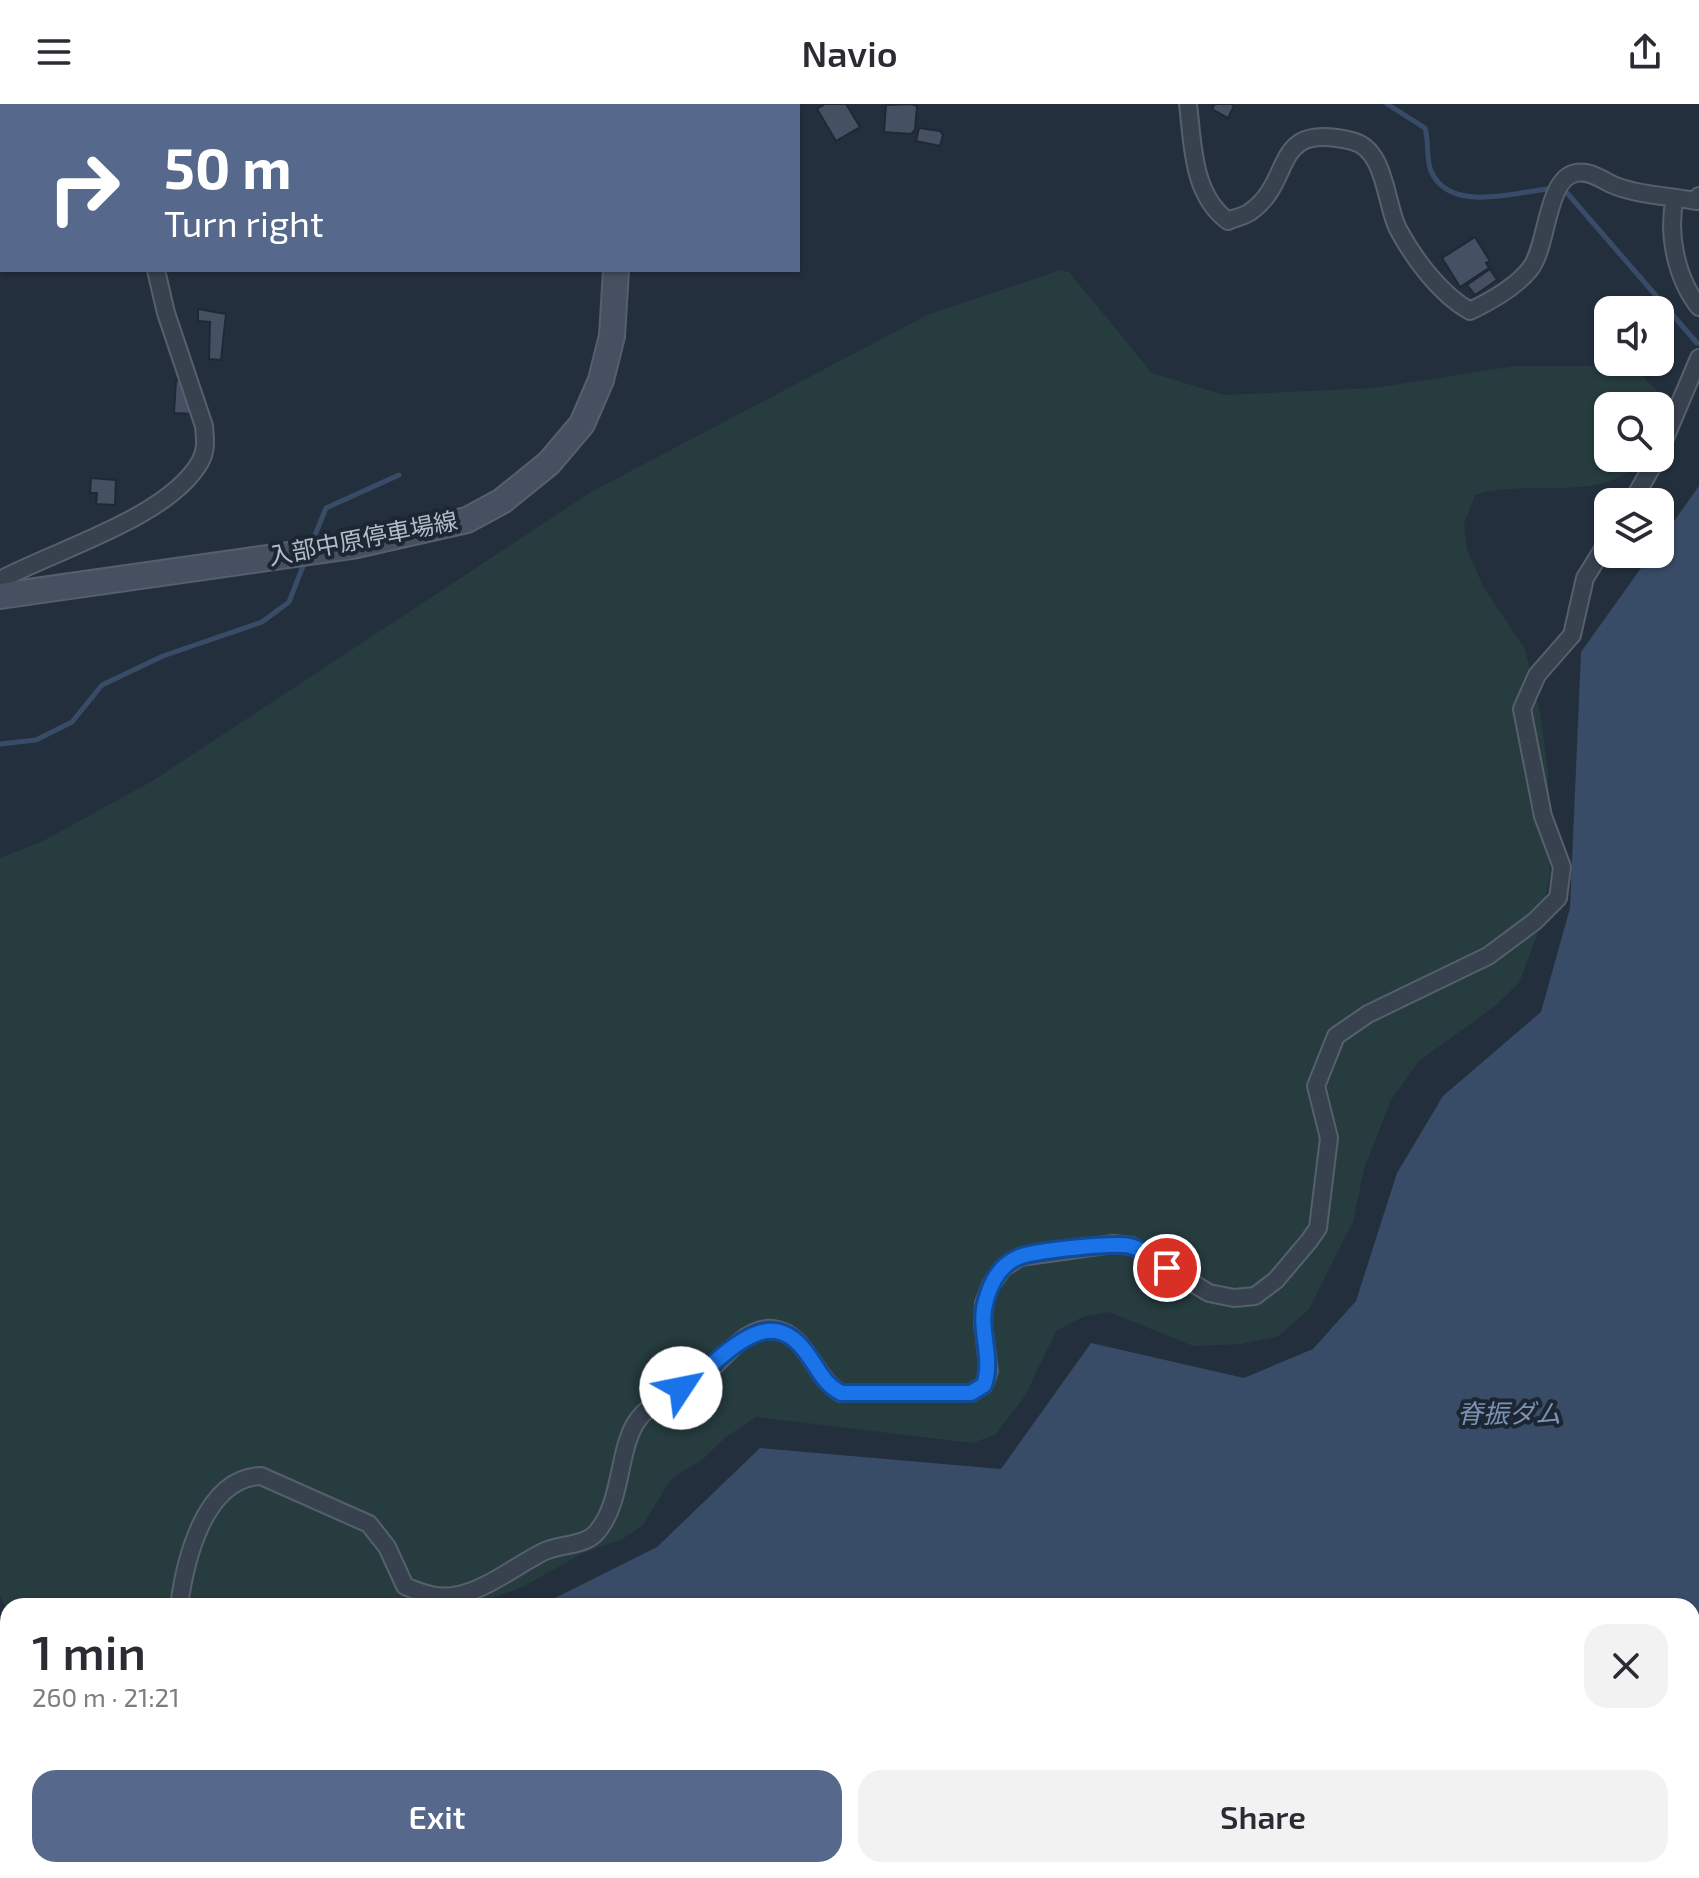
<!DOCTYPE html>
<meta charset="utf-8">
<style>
:root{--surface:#fff;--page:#f2f2f3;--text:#2b2b33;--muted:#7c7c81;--accent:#56698c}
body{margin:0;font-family:"Exo 2","Noto Sans JP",sans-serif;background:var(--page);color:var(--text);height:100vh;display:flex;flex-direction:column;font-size:30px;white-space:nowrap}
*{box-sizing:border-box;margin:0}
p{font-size:26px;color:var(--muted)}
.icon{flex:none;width:44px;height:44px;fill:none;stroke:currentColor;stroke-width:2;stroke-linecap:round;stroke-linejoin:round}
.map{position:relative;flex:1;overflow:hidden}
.details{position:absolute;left:0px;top:1494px;width:1700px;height:280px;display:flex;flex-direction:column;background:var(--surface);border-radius:24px 24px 0 0;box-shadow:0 2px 6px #0004}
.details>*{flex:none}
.hud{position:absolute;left:0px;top:0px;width:800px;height:168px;box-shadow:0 2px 6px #0004;background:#56698c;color:#fff;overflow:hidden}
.tools{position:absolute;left:1594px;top:192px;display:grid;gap:16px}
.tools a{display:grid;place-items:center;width:80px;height:80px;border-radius:16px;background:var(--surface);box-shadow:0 2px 6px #0004;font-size:40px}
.pin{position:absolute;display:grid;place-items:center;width:68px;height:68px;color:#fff;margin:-34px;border:4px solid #fff;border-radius:50%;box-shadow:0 2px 8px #0007}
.me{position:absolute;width:88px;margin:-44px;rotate:56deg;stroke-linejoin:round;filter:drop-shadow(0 0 6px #0008)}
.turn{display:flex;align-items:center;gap:28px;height:168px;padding:0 32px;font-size:36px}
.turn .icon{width:104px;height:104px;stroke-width:2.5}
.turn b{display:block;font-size:56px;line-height:68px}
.round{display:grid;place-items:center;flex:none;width:84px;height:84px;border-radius:24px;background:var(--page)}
.headline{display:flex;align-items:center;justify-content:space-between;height:136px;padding:0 32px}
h1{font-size:48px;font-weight:600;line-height:60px}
.button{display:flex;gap:16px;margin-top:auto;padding:16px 32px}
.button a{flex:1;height:92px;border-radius:24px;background:var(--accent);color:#fff;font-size:32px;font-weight:600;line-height:92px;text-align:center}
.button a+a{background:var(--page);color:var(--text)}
header{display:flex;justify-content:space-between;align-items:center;height:104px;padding:0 32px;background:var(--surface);font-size:36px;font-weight:600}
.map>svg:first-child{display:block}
.green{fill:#263c3f}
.water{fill:#394c67}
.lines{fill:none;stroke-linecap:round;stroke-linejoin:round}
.stream{stroke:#394c67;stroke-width:5}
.building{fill:#455162;stroke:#1f2835;stroke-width:2}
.street-casing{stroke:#565f6c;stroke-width:20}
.secondary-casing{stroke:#565f6c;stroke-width:28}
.street{stroke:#38414e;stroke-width:16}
.secondary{stroke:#465061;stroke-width:24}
.route-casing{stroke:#114b97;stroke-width:20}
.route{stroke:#1a73e8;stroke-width:14}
.labels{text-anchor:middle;stroke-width:8;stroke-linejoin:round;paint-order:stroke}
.street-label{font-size:24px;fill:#b4bcc9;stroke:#1d2633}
.water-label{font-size:26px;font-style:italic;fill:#7c92b1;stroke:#1d2633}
</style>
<header><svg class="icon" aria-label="menu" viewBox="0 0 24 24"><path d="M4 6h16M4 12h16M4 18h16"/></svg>Navio<svg class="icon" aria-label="share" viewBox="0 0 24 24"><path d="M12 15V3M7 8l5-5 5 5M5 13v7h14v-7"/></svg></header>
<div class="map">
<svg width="1699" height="1774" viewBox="0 0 1699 1774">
<rect width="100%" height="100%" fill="#242f3e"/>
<path class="green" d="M1060 166 1069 168 1152 269 1224 291 1375 284 1514 262H1604L1640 269 1656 286 1659 302H1608V354H1643C1606 402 1529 373 1475 391L1464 420 1467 445 1483 482 1525 545 1540 608 1548 668 1550 770 1540 823 1519 879 1495 902 1419 957 1391 996 1364 1065 1353 1118 1309 1205 1279 1232 1242 1240 1193 1242 1109 1208 1085 1212 1056 1227 1025 1292 995 1331 972 1339 756 1313 726 1333 703 1355 671 1375 643 1421 622 1435 579 1451 525 1482 470 1502H8V1511L0 1491V754L43 737 154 676 591 388 927 211Z"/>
<g class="water">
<path d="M1699 382V1627L1692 1621V1502H539L657 1443 760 1344 1001 1365 1091 1239 1244 1274 1313 1245 1356 1197 1397 1069 1443 992 1541 908 1570 804 1581 548 1651 450H1660V437Z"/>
<path d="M0 1678 8 1681V1766H1567L1566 1774H0Z"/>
</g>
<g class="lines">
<g class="stream">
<path d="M1387 0 1425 24C1429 37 1426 55 1431 67 1449 109 1513 89 1547 85"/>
<path d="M1568 90 1697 239"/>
<path d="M311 441 326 404 399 371"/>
<path d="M0 640 36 636 72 618 102 581 163 552 262 518 289 498 305 457"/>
</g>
</g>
<g class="building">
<path d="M825 0H846L860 23 836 37 817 5Z"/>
<path d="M911 0 917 2 915 26 911 30 884 28 886 1Z"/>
<path d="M1215 0H1231L1234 2 1228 14 1212 5Z"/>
<path d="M919 24 940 27 943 31 940 42 916 37Z"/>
<path d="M1475 133 1490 157 1486 159 1489 164 1460 183 1442 154Z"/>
<path d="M1490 165 1497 176 1475 191 1467 181Z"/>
<path d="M198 205 226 210 221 256 209 255 210 218 198 217Z"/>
<path d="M176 276 191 278 195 310 174 309Z"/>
<path d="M91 374 116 376 115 401 96 400 97 389H90Z"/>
</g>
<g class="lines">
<defs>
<g id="street">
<path d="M1188 0C1193 41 1192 90 1228 117 1234 114 1245 112 1250 108 1296 76 1269 17 1352 37 1386 45 1385 99 1398 125 1414 155 1441 191 1470 207 1491 197 1515 184 1530 165 1548 143 1546 74 1576 69 1588 66 1601 75 1611 80 1635 91 1669 92 1696 97L1699 92"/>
<path d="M437 2 439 0"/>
<path d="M1675 94C1667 129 1676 174 1699 203"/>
<path d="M1660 346 1699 254"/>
<path d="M1632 398 1657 354"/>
<path d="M0 476C55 446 168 414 200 358 207 346 205 334 204 322L166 209 156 166"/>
<path d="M179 1502C185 1457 204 1374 261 1372L369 1420 387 1443 405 1482C423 1490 439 1495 458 1491 488 1485 518 1460 545 1447 560 1440 584 1442 596 1429 622 1400 617 1352 635 1320 650 1295 682 1287 704 1271 724 1256 745 1222 773 1225 807 1229 814 1275 841 1289H971L984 1281 989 1267 983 1220 984 1199 991 1181 1003 1164 1020 1153 1113 1140 1132 1142 1209 1189 1234 1194 1255 1192 1276 1176 1309 1137 1318 1124 1329 1034 1316 982 1336 932 1368 910 1488 852 1535 817 1558 794 1562 763 1543 712 1522 605 1537 571 1572 531 1585 474 1608 437"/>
<path d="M0 1591 8 1600"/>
<path d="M1692 1705 1699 1704"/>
<path d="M1636 1774 1640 1766"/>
</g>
<g id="secondary">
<path d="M611 2 614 0"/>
<path d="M0 492 352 442 467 416 502 397 549 359 582 320 601 276 612 232 616 166"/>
</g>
</defs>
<use href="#street" class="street-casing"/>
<use href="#secondary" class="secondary-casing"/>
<use href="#street" class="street"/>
<use href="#secondary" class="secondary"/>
</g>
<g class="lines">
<defs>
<path id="route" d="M681 1284C719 1262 764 1193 805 1247 818 1263 822 1279 841 1289H971L984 1281C994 1253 977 1224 986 1196 991 1178 1001 1160 1019 1153 1033 1147 1115 1138 1130 1142 1143 1145 1156 1156 1167 1164"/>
</defs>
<use href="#route" class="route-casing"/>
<use href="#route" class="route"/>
</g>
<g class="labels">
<g class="street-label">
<text transform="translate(363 435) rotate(-11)" y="8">入部中原停車場線</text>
</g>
<g class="water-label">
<text x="1509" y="1319">脊振ダム</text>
</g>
</g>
</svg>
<div class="tools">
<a><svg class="icon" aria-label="sound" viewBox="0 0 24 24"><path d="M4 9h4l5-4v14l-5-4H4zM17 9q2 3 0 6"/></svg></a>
<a><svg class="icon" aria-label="search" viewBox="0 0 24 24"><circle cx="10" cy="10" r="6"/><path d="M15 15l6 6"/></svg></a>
<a><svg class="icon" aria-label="layers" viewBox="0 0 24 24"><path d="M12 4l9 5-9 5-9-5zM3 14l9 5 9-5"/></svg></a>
</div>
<div class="pin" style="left:1167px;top:1164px;background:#d93025"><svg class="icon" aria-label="arrive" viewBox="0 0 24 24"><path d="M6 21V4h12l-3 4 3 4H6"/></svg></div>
<svg class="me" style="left:681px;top:1284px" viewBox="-20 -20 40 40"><circle r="19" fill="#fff"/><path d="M0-13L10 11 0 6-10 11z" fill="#1a73e8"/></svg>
<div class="hud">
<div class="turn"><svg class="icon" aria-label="right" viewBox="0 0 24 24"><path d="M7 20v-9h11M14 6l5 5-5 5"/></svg><div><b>50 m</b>Turn right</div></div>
</div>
<section class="details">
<div class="headline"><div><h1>1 min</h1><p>260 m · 21:21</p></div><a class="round"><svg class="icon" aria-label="close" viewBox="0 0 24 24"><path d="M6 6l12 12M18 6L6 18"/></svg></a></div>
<div class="button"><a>Exit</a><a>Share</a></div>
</section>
</div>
